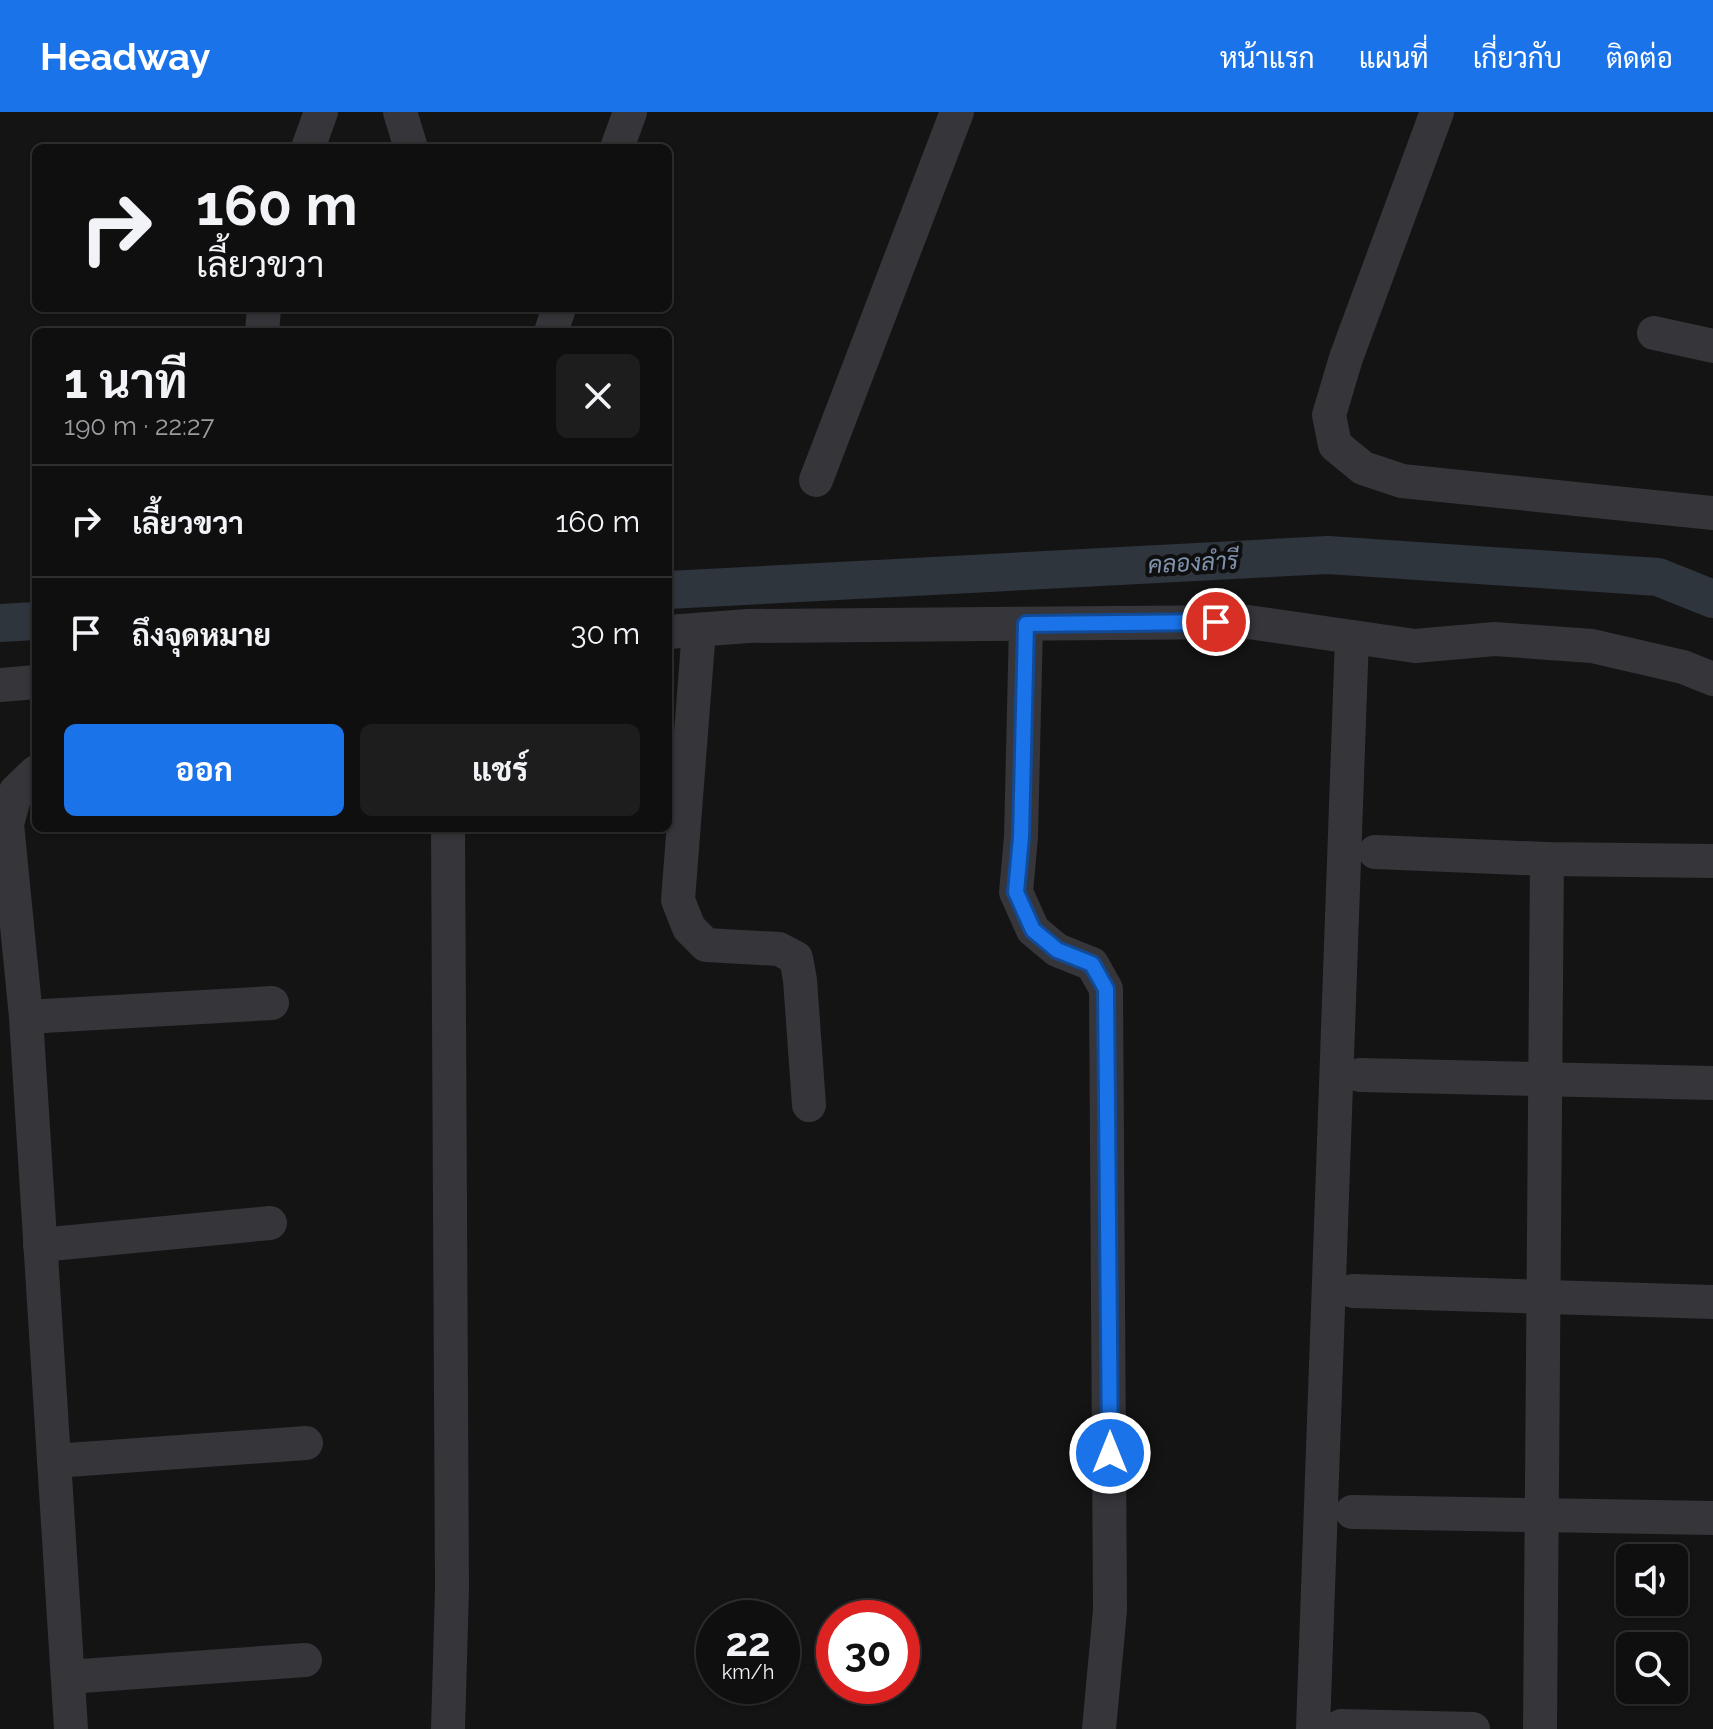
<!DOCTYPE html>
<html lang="th">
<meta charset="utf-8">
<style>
:root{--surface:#0f0f10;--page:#1d1d1e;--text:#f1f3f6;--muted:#9b9c9f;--line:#2f2f30;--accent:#1a73e8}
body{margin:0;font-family:Raleway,Sarabun,sans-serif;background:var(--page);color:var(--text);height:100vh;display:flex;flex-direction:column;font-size:30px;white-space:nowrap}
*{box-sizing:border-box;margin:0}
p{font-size:26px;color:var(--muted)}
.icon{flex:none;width:44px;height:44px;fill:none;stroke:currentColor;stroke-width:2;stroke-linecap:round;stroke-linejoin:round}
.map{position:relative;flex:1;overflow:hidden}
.drawer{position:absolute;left:32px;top:216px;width:640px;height:504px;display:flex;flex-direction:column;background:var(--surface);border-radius:12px;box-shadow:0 2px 6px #0004,0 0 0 2px var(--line)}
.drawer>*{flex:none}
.hud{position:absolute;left:32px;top:32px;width:640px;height:168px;border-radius:12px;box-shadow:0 2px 6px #0004,0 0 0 2px var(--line);background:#0f0f10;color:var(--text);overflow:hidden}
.fabs{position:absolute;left:1616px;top:1432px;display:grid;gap:16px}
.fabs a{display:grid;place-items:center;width:72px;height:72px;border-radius:12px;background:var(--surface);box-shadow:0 2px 6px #0004,0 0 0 2px var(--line);font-size:40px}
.speed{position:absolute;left:696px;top:1488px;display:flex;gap:16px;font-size:40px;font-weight:700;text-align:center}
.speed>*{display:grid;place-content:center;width:104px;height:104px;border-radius:50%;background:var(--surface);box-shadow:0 2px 6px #0004,0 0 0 2px var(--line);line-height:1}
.speed small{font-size:20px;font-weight:400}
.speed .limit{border:12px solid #d22;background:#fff;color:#111}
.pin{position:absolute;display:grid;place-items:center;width:68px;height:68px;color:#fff;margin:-34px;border:4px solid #fff;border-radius:50%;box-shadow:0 2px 8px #0007}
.me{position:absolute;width:88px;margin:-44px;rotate:0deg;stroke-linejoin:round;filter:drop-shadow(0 0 6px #0008)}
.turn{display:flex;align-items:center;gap:28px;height:168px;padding:0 32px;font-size:36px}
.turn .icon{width:104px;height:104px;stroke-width:2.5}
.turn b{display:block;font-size:56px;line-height:68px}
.round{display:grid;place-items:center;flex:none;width:84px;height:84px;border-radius:12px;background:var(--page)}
.overview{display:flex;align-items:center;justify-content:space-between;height:136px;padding:0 32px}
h1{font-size:48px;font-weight:700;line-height:60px}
.action{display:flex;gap:16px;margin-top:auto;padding:16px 32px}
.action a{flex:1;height:92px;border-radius:12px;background:var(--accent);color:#fff;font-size:32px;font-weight:700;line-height:92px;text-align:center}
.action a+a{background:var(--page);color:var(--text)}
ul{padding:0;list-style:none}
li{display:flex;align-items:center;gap:24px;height:112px;padding:0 32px;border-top:2px solid var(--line)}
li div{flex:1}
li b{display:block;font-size:30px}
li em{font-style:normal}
header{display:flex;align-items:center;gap:48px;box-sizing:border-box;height:112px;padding:0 40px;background:var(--accent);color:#fff}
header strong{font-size:38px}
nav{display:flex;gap:44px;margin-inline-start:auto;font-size:28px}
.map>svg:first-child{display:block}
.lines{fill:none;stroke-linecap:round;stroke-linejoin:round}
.canal{stroke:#2e353d;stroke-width:38}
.street{stroke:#35353a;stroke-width:34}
.route-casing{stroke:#114b97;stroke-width:20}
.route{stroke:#1a73e8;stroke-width:14}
.labels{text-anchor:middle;stroke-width:8;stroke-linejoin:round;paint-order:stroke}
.water-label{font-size:24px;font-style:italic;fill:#7f92ae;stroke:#0f0f10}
</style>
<header>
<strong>Headway</strong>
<nav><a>หน้าแรก</a><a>แผนที่</a><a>เกี่ยวกับ</a><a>ติดต่อ</a></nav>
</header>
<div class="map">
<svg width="1713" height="1617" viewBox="0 0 1713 1617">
<rect width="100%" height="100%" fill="#141415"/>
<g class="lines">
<g class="canal">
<path d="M668 478 1328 443 1658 465 1713 487"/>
<path d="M0 511 36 509"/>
</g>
<g class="street">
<path d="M400 0 411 36"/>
<path d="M1437 0 1346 246 1329 303 1335 333 1363 356 1402 369 1713 401"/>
<path d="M308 36 321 0"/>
<path d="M617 36 630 0"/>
<path d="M262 220 264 196"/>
<path d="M551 220 559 196"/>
<path d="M1654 221 1713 234"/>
<path d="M816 368 957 0"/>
<path d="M1026 512 1021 725 1016 780 1033 818 1057 838 1092 852 1106 877 1110 1498 1099 1617"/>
<path d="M699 518 678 788 689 816 706 833 779 837 796 846 800 868 809 993"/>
<path d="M668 520 748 514 1248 510 1415 534 1495 527 1592 534 1683 555 1713 567"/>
<path d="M0 573 36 570"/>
<path d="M36 660 16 679 7 712 26 905 71 1617"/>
<path d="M1375 740 1547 747 1713 749"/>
<path d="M26 905 272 891"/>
<path d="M1360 963 1713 971"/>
<path d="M40 1133 270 1111"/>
<path d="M1353 1179 1713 1190"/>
<path d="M54 1349 306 1331"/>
<path d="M1352 1400 1713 1406"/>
<path d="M68 1565 305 1548"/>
<path d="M1341 1614 1473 1617"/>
<path d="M448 1617 452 1477 448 716"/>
<path d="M1313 1617 1352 525"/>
<path d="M1540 1617 1547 747"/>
</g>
</g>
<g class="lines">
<defs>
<path id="route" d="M1110 1341 1106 877 1092 852 1057 838 1033 818 1016 780 1021 725 1026 512 1216 510"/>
</defs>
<use href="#route" class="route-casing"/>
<use href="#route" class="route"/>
</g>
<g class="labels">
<g class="water-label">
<text transform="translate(1193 451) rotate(-3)" y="8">คลองลำรี</text>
</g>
</g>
</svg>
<div class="fabs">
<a><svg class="icon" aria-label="sound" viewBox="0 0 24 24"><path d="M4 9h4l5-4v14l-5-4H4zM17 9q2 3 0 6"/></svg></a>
<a><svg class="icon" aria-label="search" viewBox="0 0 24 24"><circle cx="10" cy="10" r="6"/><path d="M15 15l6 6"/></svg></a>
</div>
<div class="speed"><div>22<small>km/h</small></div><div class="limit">30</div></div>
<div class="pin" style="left:1216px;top:510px;background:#d93025"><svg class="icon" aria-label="arrive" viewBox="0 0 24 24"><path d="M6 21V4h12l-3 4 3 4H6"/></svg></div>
<svg class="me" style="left:1110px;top:1341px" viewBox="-20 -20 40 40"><circle r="17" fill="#1a73e8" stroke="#fff" stroke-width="3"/><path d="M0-11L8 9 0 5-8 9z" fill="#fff"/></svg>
<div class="hud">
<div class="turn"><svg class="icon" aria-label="right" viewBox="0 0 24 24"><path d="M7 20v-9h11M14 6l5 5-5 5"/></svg><div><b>160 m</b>เลี้ยวขวา</div></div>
</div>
<section class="drawer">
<div class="overview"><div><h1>1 นาที</h1><p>190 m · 22:27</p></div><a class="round"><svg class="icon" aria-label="close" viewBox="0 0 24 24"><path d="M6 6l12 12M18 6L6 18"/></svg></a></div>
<ul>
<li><svg class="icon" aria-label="right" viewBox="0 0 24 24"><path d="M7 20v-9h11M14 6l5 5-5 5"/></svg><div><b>เลี้ยวขวา</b></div><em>160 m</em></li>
<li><svg class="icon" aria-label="arrive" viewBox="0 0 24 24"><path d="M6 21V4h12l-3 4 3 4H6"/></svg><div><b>ถึงจุดหมาย</b></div><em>30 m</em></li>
</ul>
<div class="action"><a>ออก</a><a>แชร์</a></div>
</section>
</div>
